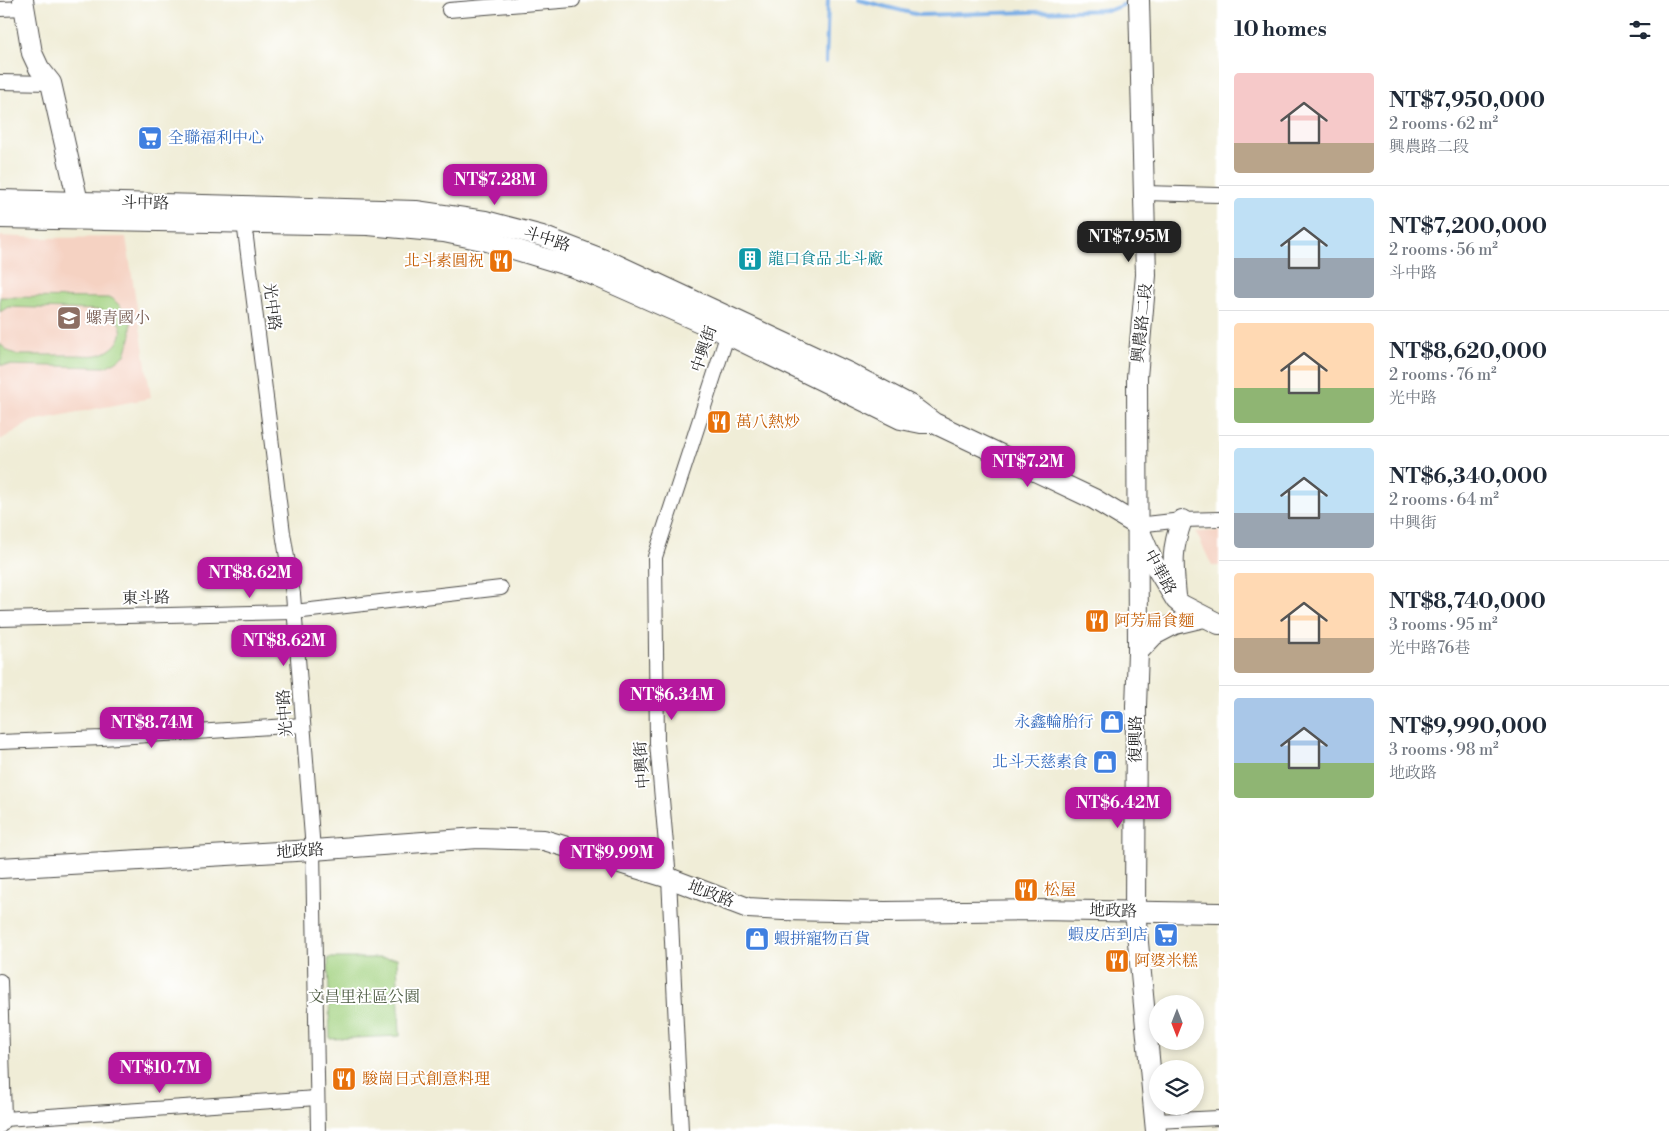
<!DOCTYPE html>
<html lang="en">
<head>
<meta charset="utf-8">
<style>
	:root { --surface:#fff; --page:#f6f6f7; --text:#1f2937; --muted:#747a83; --line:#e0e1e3; --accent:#b5179e }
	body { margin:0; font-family:"Libre Bodoni","Noto Serif TC",serif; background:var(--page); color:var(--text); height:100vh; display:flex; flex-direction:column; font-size:19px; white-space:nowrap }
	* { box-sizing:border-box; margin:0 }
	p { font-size:16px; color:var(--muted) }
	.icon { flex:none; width:28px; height:28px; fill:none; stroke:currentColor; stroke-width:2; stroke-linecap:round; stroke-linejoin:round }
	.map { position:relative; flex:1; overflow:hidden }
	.details { display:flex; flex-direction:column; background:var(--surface); width:450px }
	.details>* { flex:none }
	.needle { width:32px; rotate:180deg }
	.controls { position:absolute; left:1149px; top:995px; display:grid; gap:10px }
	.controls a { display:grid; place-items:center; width:55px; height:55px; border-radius:50%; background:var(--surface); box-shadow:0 2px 8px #0003; font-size:25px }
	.price { position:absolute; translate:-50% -42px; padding:0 11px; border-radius:10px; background:var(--accent); color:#fff; font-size:16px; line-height:32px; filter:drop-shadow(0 1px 2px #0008) }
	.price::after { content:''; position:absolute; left:50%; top:30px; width:15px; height:11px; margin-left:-8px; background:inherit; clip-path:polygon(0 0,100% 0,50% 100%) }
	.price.on { background:#222; color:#fff }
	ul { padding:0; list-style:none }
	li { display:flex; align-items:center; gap:15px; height:125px; padding:0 15px }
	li+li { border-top:1px solid var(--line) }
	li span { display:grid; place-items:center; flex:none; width:140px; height:100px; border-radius:5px; color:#555 }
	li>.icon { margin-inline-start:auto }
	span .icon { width:60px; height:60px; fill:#fffc; stroke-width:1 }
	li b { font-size:21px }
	h2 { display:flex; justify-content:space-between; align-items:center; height:60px; padding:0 15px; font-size:21px }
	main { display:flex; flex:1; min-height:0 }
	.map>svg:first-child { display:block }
	.built { fill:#f5d2c2 }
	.green { fill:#a2d280; stroke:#667e56 }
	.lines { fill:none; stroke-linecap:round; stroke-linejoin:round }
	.stream { stroke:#79ade6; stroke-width:4 }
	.street-casing { stroke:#494845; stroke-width:16 }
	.secondary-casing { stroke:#494845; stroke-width:22 }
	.street { stroke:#fff; stroke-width:14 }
	.secondary { stroke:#fff; stroke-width:20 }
	.labels { text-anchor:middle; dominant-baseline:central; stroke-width:4; stroke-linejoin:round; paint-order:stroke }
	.shop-label { font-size:16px; fill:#366cbe; stroke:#fff; text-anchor:end }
	.street-label { font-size:16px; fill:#2b2b2b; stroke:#fff }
	.culture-label { font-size:16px; fill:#0d838f; stroke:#fff; text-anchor:start }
	.food-label { font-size:16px; fill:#c56008; stroke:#fff; text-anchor:start }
	.education-label { font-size:16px; fill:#785e54; stroke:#fff; text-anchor:start }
	.park-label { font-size:16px; fill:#4f5d44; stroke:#fff }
</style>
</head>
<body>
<main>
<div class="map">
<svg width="1219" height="1131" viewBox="0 0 1219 1131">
	<rect width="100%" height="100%" fill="#fff"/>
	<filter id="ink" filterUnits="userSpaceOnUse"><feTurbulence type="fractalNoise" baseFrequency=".02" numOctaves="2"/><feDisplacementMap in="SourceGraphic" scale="10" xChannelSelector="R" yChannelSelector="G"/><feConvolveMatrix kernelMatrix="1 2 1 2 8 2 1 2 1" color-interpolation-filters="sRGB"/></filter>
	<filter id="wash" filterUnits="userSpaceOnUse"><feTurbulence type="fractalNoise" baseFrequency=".0096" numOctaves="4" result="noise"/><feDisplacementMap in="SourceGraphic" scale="20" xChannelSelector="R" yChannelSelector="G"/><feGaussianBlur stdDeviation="1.12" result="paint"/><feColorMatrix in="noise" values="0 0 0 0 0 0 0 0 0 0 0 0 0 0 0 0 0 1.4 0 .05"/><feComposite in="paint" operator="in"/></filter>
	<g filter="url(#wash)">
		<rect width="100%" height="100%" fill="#f0edd7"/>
		<g class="built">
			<path d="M0,236l42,2 84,-1 25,161 -119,23 -32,19z"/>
			<path d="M1219,531v35h-7l-16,-34z"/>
		</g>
		<g class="green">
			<path d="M0,297l112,1 17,17 2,8v12l-6,20 -10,7 -10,5 -105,-2v-21l8,7 10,4c19,0 37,0 56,0 7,0 16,1 23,0 12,-2 27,-14 24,-27 -3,-10 -11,-15 -20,-18l-93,-3 -8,5z"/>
			<path d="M328,958h69l3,78 -70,3z"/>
		</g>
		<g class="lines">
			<g class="stream">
				<path d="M859,0l60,15 191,-5 23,-9"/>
				<path d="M826,62l2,-62"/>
			</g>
		</g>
	</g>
	<g filter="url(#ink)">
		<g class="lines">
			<defs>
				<g id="street">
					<path d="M0,9l25,-1"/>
					<path d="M449,10l124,-10"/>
					<path d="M0,82l51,1"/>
					<path d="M1144,193l75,2"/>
					<path d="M243,214l40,319 10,61 20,256 5,281"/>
					<path d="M1137,525l45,-5 37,-1"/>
					<path d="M0,619l294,-7 207,-24"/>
					<path d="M0,742l102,-4 201,-13"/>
					<path d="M0,981l4,138 -4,7"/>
					<path d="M4,1119l313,-21"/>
					<path d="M1156,1121l63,-3"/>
					<path d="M681,1131l-12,-253 -12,-135 -2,-186 75,-230"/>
				</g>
				<g id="secondary">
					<path d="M23,0l9,53 7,15 12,15 27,119v11"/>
					<path d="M1139,0l7,275 -9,102 1,275 -2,54 -1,205 21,220"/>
					<path d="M0,200l243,6 173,5 69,10 57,15 73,28 234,109 61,32 24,18 160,76 43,26"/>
					<path d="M0,218l368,7 76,7 43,9 86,26 25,10 129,57 174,85 20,4h11"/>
					<path d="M1141,534l12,28 23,38 6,5 37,19"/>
					<path d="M1176,596c-3,-32 -5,-46 6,-76"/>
					<path d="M1138,652l16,-17 21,-11 29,-7"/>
					<path d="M0,868l313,-18 165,-12 66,2 125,38 79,30 35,2 102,2 152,-2 182,3"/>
				</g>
			</defs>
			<use href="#street" class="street-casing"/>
			<use href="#secondary" class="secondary-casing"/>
			<use href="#street" class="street"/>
			<use href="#secondary" class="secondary"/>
		</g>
	</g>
	<defs>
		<symbol id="supermarket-square" viewBox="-11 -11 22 22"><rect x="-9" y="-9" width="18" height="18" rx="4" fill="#3f7fe0" stroke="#fff"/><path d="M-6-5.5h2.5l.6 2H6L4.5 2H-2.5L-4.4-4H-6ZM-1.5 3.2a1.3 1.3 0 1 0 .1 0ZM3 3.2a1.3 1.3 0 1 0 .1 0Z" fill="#fff"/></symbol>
		<symbol id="building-square" viewBox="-11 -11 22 22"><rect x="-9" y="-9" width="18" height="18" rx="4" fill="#0f9aa8" stroke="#fff"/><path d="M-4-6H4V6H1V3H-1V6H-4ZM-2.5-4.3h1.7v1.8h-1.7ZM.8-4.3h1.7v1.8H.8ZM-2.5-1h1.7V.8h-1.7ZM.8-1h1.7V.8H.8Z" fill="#fff"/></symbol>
		<symbol id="restaurant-square" viewBox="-11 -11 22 22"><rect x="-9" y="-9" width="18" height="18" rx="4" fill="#e8710a" stroke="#fff"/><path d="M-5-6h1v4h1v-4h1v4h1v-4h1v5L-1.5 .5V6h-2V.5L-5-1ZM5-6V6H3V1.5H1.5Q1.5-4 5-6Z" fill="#fff"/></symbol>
		<symbol id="school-square" viewBox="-11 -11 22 22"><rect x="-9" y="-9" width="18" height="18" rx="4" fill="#8d6e63" stroke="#fff"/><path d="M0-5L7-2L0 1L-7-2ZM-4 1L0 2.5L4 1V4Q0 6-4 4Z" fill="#fff"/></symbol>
		<symbol id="shop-square" viewBox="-11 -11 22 22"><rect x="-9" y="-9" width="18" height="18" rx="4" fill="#3f7fe0" stroke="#fff"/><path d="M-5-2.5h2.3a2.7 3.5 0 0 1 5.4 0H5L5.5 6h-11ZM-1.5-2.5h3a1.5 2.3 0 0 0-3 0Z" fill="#fff"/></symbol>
	</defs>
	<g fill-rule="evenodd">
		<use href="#supermarket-square" x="136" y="124" width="28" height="28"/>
		<use href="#building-square" x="736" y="245" width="28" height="28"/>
		<use href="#restaurant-square" x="487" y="247" width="28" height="28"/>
		<use href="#school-square" x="55" y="304" width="28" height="28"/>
		<use href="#restaurant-square" x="705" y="408" width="28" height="28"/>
		<use href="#restaurant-square" x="1083" y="607" width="28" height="28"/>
		<use href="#shop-square" x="1098" y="708" width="28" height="28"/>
		<use href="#shop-square" x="1091" y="748" width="28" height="28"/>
		<use href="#restaurant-square" x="1012" y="876" width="28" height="28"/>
		<use href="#supermarket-square" x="1152" y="921" width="28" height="28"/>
		<use href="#shop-square" x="743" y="925" width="28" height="28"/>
		<use href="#restaurant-square" x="1103" y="947" width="28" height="28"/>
		<use href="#restaurant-square" x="330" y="1065" width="28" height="28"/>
	</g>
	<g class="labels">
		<g class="shop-label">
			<text x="168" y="138" text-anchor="start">全聯福利中心</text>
			<text x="1094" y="722">永鑫輪胎行</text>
			<text x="1088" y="762">北斗天慈素食</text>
			<text x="1148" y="935">蝦皮店到店</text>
			<text x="774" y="939" text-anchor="start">蝦拼寵物百貨</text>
		</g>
		<g class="street-label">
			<text transform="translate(145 203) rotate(1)">斗中路</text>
			<text transform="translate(547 239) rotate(18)">斗中路</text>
			<text transform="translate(272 307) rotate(83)">光中路</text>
			<text transform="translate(1142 323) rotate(-84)">興農路二段</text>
			<text transform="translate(704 349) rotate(-71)">中興街</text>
			<text transform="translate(1160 572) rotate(61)">中華路</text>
			<text transform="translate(146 598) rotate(-1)">東斗路</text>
			<text transform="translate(285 713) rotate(-94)">光中路</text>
			<text transform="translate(1136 739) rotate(-90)">復興路</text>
			<text transform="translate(642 765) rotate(-94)">中興街</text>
			<text transform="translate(300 851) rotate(-4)">地政路</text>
			<text transform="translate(711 894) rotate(20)">地政路</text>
			<text transform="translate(1113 911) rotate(1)">地政路</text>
		</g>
		<g class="culture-label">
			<text x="768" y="259">龍口食品 北斗廠</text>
		</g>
		<g class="food-label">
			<text x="484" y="261" text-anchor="end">北斗素圓祝</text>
			<text x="736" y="422">萬八熱炒</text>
			<text x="1114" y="621">阿芳扁食麵</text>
			<text x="1044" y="890">松屋</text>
			<text x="1134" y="961">阿婆米糕</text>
			<text x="362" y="1079">駿崗日式創意料理</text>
		</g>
		<g class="education-label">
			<text x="86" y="318">螺青國小</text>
		</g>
		<g class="park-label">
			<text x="364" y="997">文昌里社區公園</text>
		</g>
	</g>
</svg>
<div class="controls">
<a><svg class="needle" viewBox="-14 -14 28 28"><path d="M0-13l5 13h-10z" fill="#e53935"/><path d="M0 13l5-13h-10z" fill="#747a83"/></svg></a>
<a><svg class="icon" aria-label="layers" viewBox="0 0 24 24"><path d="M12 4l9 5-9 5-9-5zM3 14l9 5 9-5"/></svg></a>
</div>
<b class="price" style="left:495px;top:206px">NT$7.28M</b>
<b class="price on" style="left:1129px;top:263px">NT$7.95M</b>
<b class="price" style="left:1028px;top:488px">NT$7.2M</b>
<b class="price" style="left:250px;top:599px">NT$8.62M</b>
<b class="price" style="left:284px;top:667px">NT$8.62M</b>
<b class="price" style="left:672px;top:721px">NT$6.34M</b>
<b class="price" style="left:152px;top:749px">NT$8.74M</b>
<b class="price" style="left:1118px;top:829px">NT$6.42M</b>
<b class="price" style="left:612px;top:879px">NT$9.99M</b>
<b class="price" style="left:160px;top:1094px">NT$10.7M</b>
</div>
<section class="details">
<h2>10 homes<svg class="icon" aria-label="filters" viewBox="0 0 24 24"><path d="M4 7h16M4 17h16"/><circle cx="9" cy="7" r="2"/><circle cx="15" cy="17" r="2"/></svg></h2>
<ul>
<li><span style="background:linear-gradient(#f6c9c9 70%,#b9a48a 0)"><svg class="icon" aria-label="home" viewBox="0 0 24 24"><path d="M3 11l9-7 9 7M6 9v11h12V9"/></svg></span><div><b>NT$7,950,000</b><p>2 rooms · 62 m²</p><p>興農路二段</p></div></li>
<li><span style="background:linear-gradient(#bfe0f5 60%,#9aa5b1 0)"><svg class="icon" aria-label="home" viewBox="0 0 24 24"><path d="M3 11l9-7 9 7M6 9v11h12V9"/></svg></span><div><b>NT$7,200,000</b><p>2 rooms · 56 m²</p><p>斗中路</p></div></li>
<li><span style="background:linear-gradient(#ffd9b3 65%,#8fb573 0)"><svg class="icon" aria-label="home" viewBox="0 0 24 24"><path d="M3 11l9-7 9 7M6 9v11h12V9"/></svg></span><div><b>NT$8,620,000</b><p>2 rooms · 76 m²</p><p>光中路</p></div></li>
<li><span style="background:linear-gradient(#bfe0f5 65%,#9aa5b1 0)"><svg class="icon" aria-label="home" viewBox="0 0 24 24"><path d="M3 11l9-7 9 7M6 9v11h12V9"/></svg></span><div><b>NT$6,340,000</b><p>2 rooms · 64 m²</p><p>中興街</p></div></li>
<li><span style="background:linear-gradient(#ffd9b3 65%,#b9a48a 0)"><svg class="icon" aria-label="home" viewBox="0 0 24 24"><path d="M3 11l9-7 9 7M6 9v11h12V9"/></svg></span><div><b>NT$8,740,000</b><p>3 rooms · 95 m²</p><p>光中路76巷</p></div></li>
<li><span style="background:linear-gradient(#a9c7e8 65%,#8fb573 0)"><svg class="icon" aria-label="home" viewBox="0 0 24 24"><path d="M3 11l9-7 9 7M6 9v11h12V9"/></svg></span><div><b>NT$9,990,000</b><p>3 rooms · 98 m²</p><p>地政路</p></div></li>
</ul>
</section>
</main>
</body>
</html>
